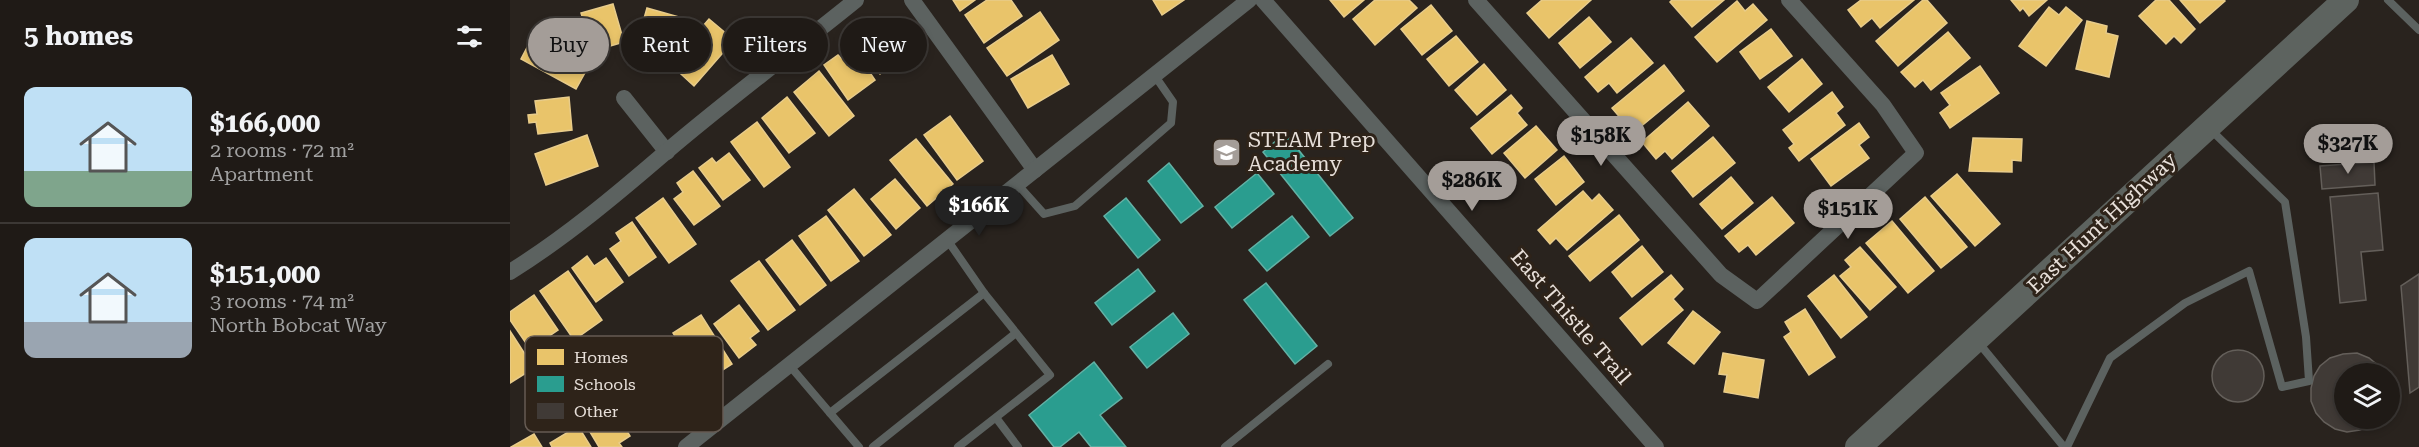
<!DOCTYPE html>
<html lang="en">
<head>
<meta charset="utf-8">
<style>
	:root { --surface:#1f1a16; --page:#27231f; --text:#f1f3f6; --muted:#a1a1a1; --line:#3c3835; --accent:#a49d98 }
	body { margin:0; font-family:"Roboto Serif",serif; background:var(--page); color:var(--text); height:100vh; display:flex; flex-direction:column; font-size:22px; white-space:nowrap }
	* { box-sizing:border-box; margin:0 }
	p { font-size:20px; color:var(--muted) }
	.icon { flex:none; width:33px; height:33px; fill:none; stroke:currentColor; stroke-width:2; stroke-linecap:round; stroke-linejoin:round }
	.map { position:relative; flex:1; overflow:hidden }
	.details { display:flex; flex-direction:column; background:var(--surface); width:510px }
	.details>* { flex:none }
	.guide { position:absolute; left:18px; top:18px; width:570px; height:54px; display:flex; gap:12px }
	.tools { position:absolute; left:1824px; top:363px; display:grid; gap:12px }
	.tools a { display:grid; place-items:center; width:66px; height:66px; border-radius:50%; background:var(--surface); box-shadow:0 3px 9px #0003,0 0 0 2px var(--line); font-size:30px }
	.price { position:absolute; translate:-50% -51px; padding:0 14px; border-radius:21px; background:var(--accent); color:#111; font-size:20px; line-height:39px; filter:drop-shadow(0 2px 3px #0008) }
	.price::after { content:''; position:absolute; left:50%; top:36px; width:18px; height:14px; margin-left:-9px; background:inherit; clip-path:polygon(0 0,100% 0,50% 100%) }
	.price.on { background:#222; color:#fff }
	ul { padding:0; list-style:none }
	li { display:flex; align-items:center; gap:18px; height:150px; padding:0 24px }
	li+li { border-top:2px solid var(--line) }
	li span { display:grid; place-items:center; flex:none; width:168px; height:120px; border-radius:12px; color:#555 }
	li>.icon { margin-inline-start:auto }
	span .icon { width:72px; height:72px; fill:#fffc; stroke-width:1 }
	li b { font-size:26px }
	h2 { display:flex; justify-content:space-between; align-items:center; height:72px; padding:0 24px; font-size:26px }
	.pill { padding:0 21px; border-radius:27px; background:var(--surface); box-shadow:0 3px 9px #0003,0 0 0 2px var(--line); font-size:21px; line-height:54px }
	.pill.on { background:var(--accent); color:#111 }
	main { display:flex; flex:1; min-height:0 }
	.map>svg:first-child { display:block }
	.homes { fill:#e9c46a; stroke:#e8cc8b; stroke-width:1.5 }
	.schools { fill:#2a9d8f; stroke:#63b1a5; stroke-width:1.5 }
	.building { fill:#403a36; stroke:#645f5a; stroke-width:1.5 }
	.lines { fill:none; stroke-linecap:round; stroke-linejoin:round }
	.lane { stroke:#5c6260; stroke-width:8 }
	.street { stroke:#5c6260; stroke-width:16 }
	.primary { stroke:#5d635f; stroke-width:26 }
	.labels { text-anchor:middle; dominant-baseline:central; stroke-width:6; stroke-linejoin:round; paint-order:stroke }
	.poi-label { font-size:21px; fill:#e7dfd9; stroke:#2e2319; text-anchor:start }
	.street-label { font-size:21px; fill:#e7dfd9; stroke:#2e2319 }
	.key { fill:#2e2319; stroke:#665b53; stroke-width:1.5 }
	.key-label { font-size:16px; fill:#e7dfd9 }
</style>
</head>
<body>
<main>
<section class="details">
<h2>5 homes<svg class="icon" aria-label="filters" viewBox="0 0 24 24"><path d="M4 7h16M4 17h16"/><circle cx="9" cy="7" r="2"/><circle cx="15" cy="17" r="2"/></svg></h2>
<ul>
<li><span style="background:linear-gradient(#bfe0f5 70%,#7fa58c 0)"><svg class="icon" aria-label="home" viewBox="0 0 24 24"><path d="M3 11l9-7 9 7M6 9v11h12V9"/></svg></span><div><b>$166,000</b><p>2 rooms · 72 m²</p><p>Apartment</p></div></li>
<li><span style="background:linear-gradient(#bfe0f5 70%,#9aa5b1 0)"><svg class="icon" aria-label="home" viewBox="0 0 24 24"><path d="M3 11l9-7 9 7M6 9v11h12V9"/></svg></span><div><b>$151,000</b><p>3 rooms · 74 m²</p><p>North Bobcat Way</p></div></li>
</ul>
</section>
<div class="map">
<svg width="1909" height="447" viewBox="0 0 1909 447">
	<rect width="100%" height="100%" fill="#29231e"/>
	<g class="homes">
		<path d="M443,0h22l-15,11z"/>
		<path d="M477,0h24l11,16 -38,27 -19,-28z"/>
		<path d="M643,0h31l-22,15z"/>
		<path d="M820,0h34l-20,17z"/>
		<path d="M865,0h34l8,8 -42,37 -22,-26z"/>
		<path d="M1032,0h49l-42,38 -22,-25z"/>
		<path d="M1162,0h52l-32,27 -22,-25z"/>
		<path d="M1351,0h53l-34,28 -8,-10 -11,9 -13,-17z"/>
		<path d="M1413,0h4l20,23 -49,43 -22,-25z"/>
		<path d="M1501,0h36l-18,16 -6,-8 -3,3z"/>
		<path d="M1646,0h13l26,29 -14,14 -7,-7 -8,8 -27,-28z"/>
		<path d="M1670,0h44l1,1 -25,22z"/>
		<path d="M1227,1l8,10 8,-7 14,16 -50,42 -22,-25z"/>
		<path d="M103,4l11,38 -31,9 -12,-38z"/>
		<path d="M921,5l21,26 -30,24 -21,-26z"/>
		<path d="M1539,7l10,8 7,-8 16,13 -36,46 -27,-20z"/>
		<path d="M137,8l32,9 -11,37 -12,-4 -1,6 -20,-6z"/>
		<path d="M530,12l19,28 -52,36 -20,-28z"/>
		<path d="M1079,17l22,25 -31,26 -21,-25z"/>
		<path d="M199,19l25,21 -40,46 -24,-22z"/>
		<path d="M1577,21l20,5 -1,7 12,3 -9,41 -33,-8z"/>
		<path d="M374,25l22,29 -26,20 -25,-33 14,-11 3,3z"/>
		<path d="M1261,29l21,27 -32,23 -20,-27z"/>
		<path d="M32,31l50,29 -16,29 -55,-30 11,-21 5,3z"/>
		<path d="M1438,32l22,26 -39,32 -8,-10 -8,7 -14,-15z"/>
		<path d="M946,36l22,26 -29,24 -22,-27z"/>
		<path d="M1121,38l22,25 -36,30 -8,-10 -11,9 -13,-15z"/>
		<path d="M344,49l21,31 -27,20 -24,-35 14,-10 3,3z"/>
		<path d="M542,55l17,29 -41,24 -17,-29z"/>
		<path d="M1292,59l20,25 -33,28 -21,-25z"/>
		<path d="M974,64l22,26 -29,25 -22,-25z"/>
		<path d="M1154,65l20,26 -51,42 -21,-25z"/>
		<path d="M1470,66l19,27 -49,35 -10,-15 10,-8 -9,-12z"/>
		<path d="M309,71l35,45 -25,20 -35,-44z"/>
		<path d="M1322,92l11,15 -7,6 9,12 -46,36 -10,-13 5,-4 -11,-14z"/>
		<path d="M1001,95l11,13 -5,5 10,12 -35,29 -21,-26z"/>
		<path d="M59,97l3,33 -34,4 -2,-12 -7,1 -1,-8 9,-1 -2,-13z"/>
		<path d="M277,97l28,36 -26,20 -27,-35z"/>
		<path d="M1178,102l21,24 -37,33 -7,-8 -9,8 -14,-17z"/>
		<path d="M440,116l33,45 -26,19 -33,-45z"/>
		<path d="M247,122l33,45 -26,20 -33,-45z"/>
		<path d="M1349,123l10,14 -10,8 10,13 -38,28 -20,-27z"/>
		<path d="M1026,126l21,24 -32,28 -21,-25z"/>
		<path d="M77,135l11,31 -52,19 -11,-31z"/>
		<path d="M1203,137l22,26 -42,34 -21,-26z"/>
		<path d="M1463,138l49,1 -1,22 -9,-1v12l-43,-1z"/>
		<path d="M406,139l37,45 -26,22 -37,-46z"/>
		<path d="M219,153l21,27 -27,20 -24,-32 13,-10 4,5z"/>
		<path d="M1054,156l20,26 -28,23 -21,-26z"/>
		<path d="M183,171l27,35 -26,19 -20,-26 9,-7 -6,-9z"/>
		<path d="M1447,174l43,50 -25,22 -44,-50z"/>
		<path d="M1221,177l22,26 -31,26 -22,-25z"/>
		<path d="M385,179l25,29 -24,21 -25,-30z"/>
		<path d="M344,189l37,46 -27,21 -36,-46z"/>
		<path d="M1073,191l9,10 7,-7 14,16 -46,40 -11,-12 -6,6 -12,-14z"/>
		<path d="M1262,197l22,26 -38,32 -8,-10 -9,7 -14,-16z"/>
		<path d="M1415,197l42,50 -26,21 -41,-49z"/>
		<path d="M153,198l33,46 -27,19 -33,-45z"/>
		<path d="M1109,215l20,25 -49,41 -21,-25z"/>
		<path d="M316,216l33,45 -28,20 -32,-45z"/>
		<path d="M1382,221l42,50 -26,22 -42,-50z"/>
		<path d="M122,222l24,35 -27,19 -19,-27 11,-8 -5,-8z"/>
		<path d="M282,240l34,45 -26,20 -34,-45z"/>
		<path d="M1132,246l21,26 -31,25 -20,-25z"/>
		<path d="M1350,247l36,40 -26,23 -30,-34 11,-9 -6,-7z"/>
		<path d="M77,256l7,10 12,-8 17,24 -27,20 -24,-34z"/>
		<path d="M249,261l36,49 -27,20 -37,-49z"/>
		<path d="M58,271l34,49 -28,20 -34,-49z"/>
		<path d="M1161,275l12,14 -10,10 10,11 -41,35 -22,-27z"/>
		<path d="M1324,275l33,42 -26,21 -33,-42z"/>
		<path d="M24,295l24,35 -28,19 -20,-29v-8z"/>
		<path d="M229,305l20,26 -9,7 6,7 -17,13 -25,-34z"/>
		<path d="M1295,309l30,48 -26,18 -25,-38 7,-5 -6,-10z"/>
		<path d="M1183,311l27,21 -26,32 -26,-21z"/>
		<path d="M191,315l31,49 -28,18 -31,-49z"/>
		<path d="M0,331l24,37 -24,15z"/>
		<path d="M1213,353l41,7 -6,38 -34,-6 3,-17 -8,-1z"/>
		<path d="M98,400l22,36 -11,7 3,4h-23l-15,-25 9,-6 -3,-5z"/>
		<path d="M68,426l13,21h-39l-2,-4z"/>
		<path d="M24,434l8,13h-31z"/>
	</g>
	<g class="schools">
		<path d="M775,133l68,85 -23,18 -67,-84z"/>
		<path d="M659,163l34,43 -22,17 -33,-42z"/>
		<path d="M747,173l17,21 -42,34 -17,-21z"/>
		<path d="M616,198l34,42 -22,18 -34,-42z"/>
		<path d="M782,216l17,21 -42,34 -18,-21z"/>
		<path d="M628,269l17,22 -43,34 -17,-22z"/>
		<path d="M756,283l51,63 -22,18 -51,-64z"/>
		<path d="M663,313l16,21 -42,34 -17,-21z"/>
		<path d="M584,362l28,36 -22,17 26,32h-35l-12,-15 -19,15h-6l-25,-32z"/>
	</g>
	<g class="building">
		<path d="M1864,162l1,23 -53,4 -2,-23z"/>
		<path d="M1868,193l5,57 -22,2 5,48 -26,3 -10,-106z"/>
		<path d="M1909,274v113l-9,6 -9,-107z"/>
		<circle cx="1728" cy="376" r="26"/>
		<path d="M1847,353l12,5 11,9 3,7h-39v44h34l-7,7 -11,5 -13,2 -12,-3 -11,-7 -8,-9 -5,-12v-13l3,-12 6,-10 10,-8 13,-4z"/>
	</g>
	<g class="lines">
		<g class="lane">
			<path d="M1878,0l31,30"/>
			<path d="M507,184l27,30 31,-8 96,-83 2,-21 -18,-26"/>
			<path d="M438,241l36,52 66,82 -92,72"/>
			<path d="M1468,342l86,105"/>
			<path d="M280,366l69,81"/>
			<path d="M320,413l154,-120"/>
			<path d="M487,419l21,28"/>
			<path d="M363,447l143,-114"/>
			<path d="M715,447l103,-83"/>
			<path d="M1557,447l43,-89 75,-55 64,-32 33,116 27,-6 -3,-44 -21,-135 -75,-73"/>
		</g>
		<g class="street">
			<path d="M402,0l123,170"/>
			<path d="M753,0l393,447"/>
			<path d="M966,0l245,275 36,26 159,-148 -33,-48 -94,-105"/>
			<path d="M114,98l43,54"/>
			<path d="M0,272c56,-35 106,-77 156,-120 62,-53 127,-101 190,-152"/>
			<path d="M176,447l563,-447"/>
		</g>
		<path class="primary" d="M1348,447l488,-447"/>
	</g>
	<defs>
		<symbol id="school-square" viewBox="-11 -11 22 22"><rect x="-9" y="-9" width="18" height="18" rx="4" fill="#a49d98" stroke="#2e2319"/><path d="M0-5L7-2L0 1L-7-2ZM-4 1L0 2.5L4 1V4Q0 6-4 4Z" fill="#fff"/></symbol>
	</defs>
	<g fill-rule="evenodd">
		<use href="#school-square" x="700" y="136" width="33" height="33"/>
	</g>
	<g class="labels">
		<g class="poi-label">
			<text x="738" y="140">STEAM Prep<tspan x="738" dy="24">Academy</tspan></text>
		</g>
		<g class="street-label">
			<text transform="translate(1592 223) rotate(-43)">East Hunt Highway</text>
			<text transform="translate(1061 317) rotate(49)">East Thistle Trail</text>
		</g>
	</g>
	<rect x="15" y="336" width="198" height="96" rx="9" class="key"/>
	<rect x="27" y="349" width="27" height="16" fill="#e9c46a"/>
	<rect x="27" y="376" width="27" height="16" fill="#2a9d8f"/>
	<rect x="27" y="403" width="27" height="16" fill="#403a36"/>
	<g class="key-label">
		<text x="64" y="363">Homes</text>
		<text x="64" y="390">Schools</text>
		<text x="64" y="417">Other</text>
	</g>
</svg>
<div class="tools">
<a><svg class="icon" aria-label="layers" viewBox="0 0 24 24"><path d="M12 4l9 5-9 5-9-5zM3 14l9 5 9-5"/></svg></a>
</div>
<b class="price" style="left:1091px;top:167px">$158K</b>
<b class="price" style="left:1838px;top:175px">$327K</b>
<b class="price" style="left:962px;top:212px">$286K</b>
<b class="price on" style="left:469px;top:237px">$166K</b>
<b class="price" style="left:1338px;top:240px">$151K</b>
<div class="guide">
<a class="pill on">Buy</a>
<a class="pill">Rent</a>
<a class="pill">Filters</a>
<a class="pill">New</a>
</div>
</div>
</main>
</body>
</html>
